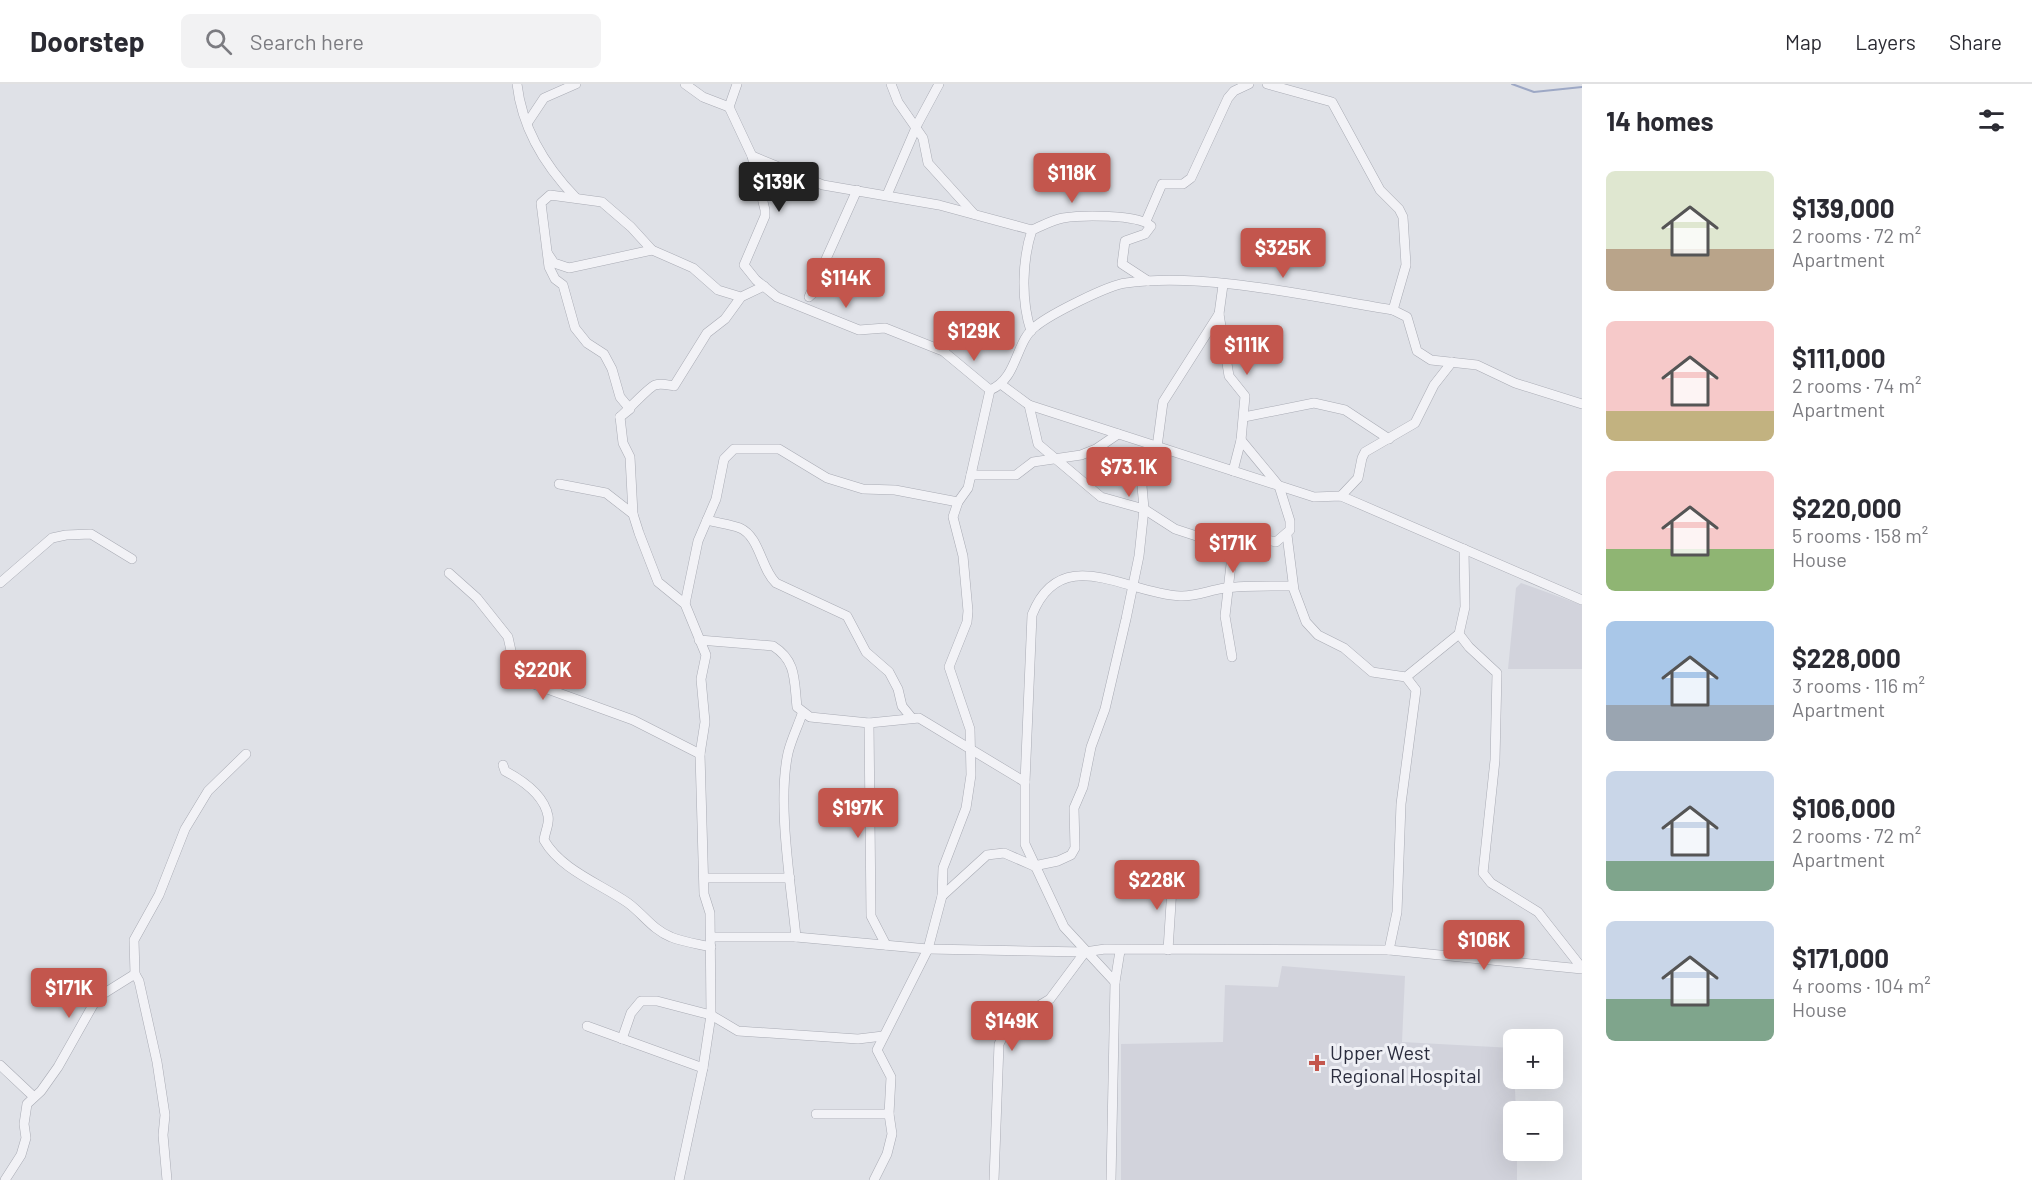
<!DOCTYPE html>
<html lang="en">
<head>
<meta charset="utf-8">
<style>
	:root { --surface:#fff; --page:#f2f2f3; --text:#2b2b33; --muted:#7c7c81; --line:#e1e1e2; --accent:#c3564d }
	body { margin:0; font-family:Barlow,sans-serif; background:var(--page); color:var(--text); height:100vh; display:flex; flex-direction:column; font-size:22px; white-space:nowrap }
	* { box-sizing:border-box; margin:0 }
	p { font-size:20px; color:var(--muted) }
	.icon { flex:none; width:33px; height:33px; fill:none; stroke:currentColor; stroke-width:2; stroke-linecap:round; stroke-linejoin:round }
	.map { position:relative; flex:1; overflow:hidden }
	.details { display:flex; flex-direction:column; background:var(--surface); width:450px }
	.details>* { flex:none }
	.tools { position:absolute; left:1503px; top:945px; display:grid; gap:12px }
	.tools a { display:grid; place-items:center; width:60px; height:60px; border-radius:9px; background:var(--surface); box-shadow:0 6px 24px #0002; font-size:30px }
	.price { position:absolute; translate:-50% -51px; padding:0 14px; border-radius:6px; background:var(--accent); color:#fff; font-size:20px; line-height:39px; filter:drop-shadow(0 2px 3px #0008) }
	.price::after { content:''; position:absolute; left:50%; top:36px; width:18px; height:14px; margin-left:-9px; background:inherit; clip-path:polygon(0 0,100% 0,50% 100%) }
	.price.active { background:#222; color:#fff }
	ul { padding:0; list-style:none }
	li { display:flex; align-items:center; gap:18px; height:150px; padding:0 24px }
	li span { display:grid; place-items:center; flex:none; width:168px; height:120px; border-radius:9px; color:#555 }
	li>.icon { margin-inline-start:auto }
	span .icon { width:72px; height:72px; fill:#fffc; stroke-width:1 }
	li b { font-size:26px }
	h2 { display:flex; justify-content:space-between; align-items:center; height:72px; padding:0 24px; font-size:26px }
	header { display:flex; align-items:center; gap:36px; box-sizing:border-box; height:84px; padding:0 30px; background:var(--surface); border-bottom:2px solid var(--line) }
	header strong { font-size:28px }
	nav { display:flex; gap:33px; margin-inline-start:auto; font-size:21px }
	.search { width:420px; height:54px; background:var(--page); display:flex; align-items:center; gap:15px; box-sizing:border-box; padding:0 21px; border-radius:9px; color:var(--muted); font-size:22px }
	main { display:flex; flex:1; min-height:0 }
	.map>svg:first-child { display:block }
	.built { fill:#d2d3dc }
	.lines { fill:none; stroke-linecap:round; stroke-linejoin:round }
	.stream { stroke:#9da8c5; stroke-width:2 }
	.minor-casing { stroke:#a9abb4; stroke-width:10 }
	.minor { stroke:#f2f2f6; stroke-width:9 }
	.poi-dot { fill:#c3564d; stroke:#eff0f5; stroke-width:2 }
	.labels { text-anchor:middle; dominant-baseline:central; stroke-width:6; stroke-linejoin:round; paint-order:stroke }
	.poi-label { font-size:20px; fill:#2a2c3d; stroke:#eff0f5; text-anchor:start }
</style>
</head>
<body>
<header>
<strong>Doorstep</strong>
<div class="search"><svg class="icon" aria-label="search" viewBox="0 0 24 24"><circle cx="10" cy="10" r="6"/><path d="M15 15l6 6"/></svg>Search here</div>
<nav><a>Map</a><a>Layers</a><a>Share</a></nav>
</header>
<main>
<div class="map">
<svg width="1582" height="1096" viewBox="0 0 1582 1096">
	<rect width="100%" height="100%" fill="#dfe1e7"/>
	<g class="built">
		<path d="M1521,499l61,22v64h-74l8,-81z"/>
		<path d="M1282,882l123,10 -3,66 111,6 3,63 -2,1v38l3,1v29h-396v-136l102,-2 2,-57 53,2z"/>
	</g>
	<g class="lines">
		<path class="stream" d="M1512,0l22,8 48,-5"/>
		<defs>
			<g id="minor">
				<path d="M517,0c5,44 29,83 59,114"/>
				<path d="M685,0l18,13 26,10"/>
				<path d="M737,0l-8,23 23,49 13,54v6l-21,49 12,15 21,17 82,33 26,-2 58,23 47,39"/>
				<path d="M891,0l7,18 25,36 5,25 46,51"/>
				<path d="M1267,0l65,18 48,88 19,19 4,8 3,48 -13,45"/>
				<path d="M528,38l16,-24 32,-14"/>
				<path d="M752,72l71,29 116,20 93,25"/>
				<path d="M887,111l31,-72 21,-39"/>
				<path d="M1146,137l16,-37h21l8,-6 37,-80 6,-7 15,-7"/>
				<path d="M548,170l6,9 15,5 83,-18"/>
				<path d="M1223,201l-4,29 10,62 16,20 -4,44 -8,31"/>
				<path d="M811,211l37,-32"/>
				<path d="M741,213l-23,-7 -25,-22 -41,-18 -21,-23 -29,-25 -52,-7 -9,8 8,64 6,12 8,6 12,43 12,15 17,11 8,15 8,28 10,12 -10,8c7,-6 29,-30 35,-32 6,-2 13,0 19,1l33,-53 18,-14 16,-22 23,-11"/>
				<path d="M809,213l48,-107"/>
				<path d="M1031,247c-10,-30 -9,-71 1,-101 10,-4 20,-10 31,-12 18,-3 75,-4 88,8l-6,8 -20,7 -3,23 26,17"/>
				<path d="M1002,301l27,20 285,92 27,-1 241,104"/>
				<path d="M990,306c28,-11 25,-49 46,-64 15,-12 72,-41 90,-43 80,-11 187,14 267,27l14,7 10,34 14,9 46,5 38,18 67,21"/>
				<path d="M1029,321l9,39 63,53 43,12 31,20 52,17 5,10 -7,60 7,41"/>
				<path d="M620,333l3,26 7,14 3,57 6,19 19,49 27,22 21,51 -5,24 4,43 -5,32 4,140 6,19 1,102 -8,53 -24,112"/>
				<path d="M1244,333l70,-14 31,7 44,29"/>
				<path d="M971,391h45l17,-13 48,-7 15,-6 22,-15"/>
				<path d="M559,400l47,9 27,21"/>
				<path d="M1341,412l17,-18 4,-20 3,-6 50,-29 19,-38 18,-23"/>
				<path d="M707,436c10,3 23,4 33,8 20,9 21,41 36,55l71,33 19,36 23,20 9,17 4,17 9,11"/>
				<path d="M1287,451l7,55 12,32 12,13 26,13 28,24 34,5 53,-43"/>
				<path d="M1227,462l33,-1 3,-6 13,3 14,-12v-9l-11,-35 -38,-46"/>
				<path d="M1464,465l1,58 -6,27 10,13 28,26 -2,87 -12,113 8,10 47,29 44,56"/>
				<path d="M449,489l28,25 31,39 7,32 16,14 102,37 67,34"/>
				<path d="M0,499l52,-45 14,-3 25,-1 41,25"/>
				<path d="M685,520l13,-63 18,-42 8,-40 10,-10h45l48,29 36,11 32,1 63,12"/>
				<path d="M699,556l74,6c24,15 21,35 24,61l13,10 59,6 50,-5 106,64"/>
				<path d="M869,639l2,193 15,29"/>
				<path d="M503,681l2,6c17,9 39,24 43,45 2,6 -3,16 -4,24 17,30 57,44 84,63 15,11 25,27 43,34 12,5 27,7 40,10"/>
				<path d="M704,794h86"/>
				<path d="M942,812l45,-41 17,-2 30,13 24,-5 13,-6 4,-7 -1,-40 9,-21 8,-40 14,-38 21,-90 13,-63 5,-47 -2,-23 15,-39 6,-45 56,-88"/>
				<path d="M711,853h85l132,12 157,3 20,-3 284,1 193,19"/>
				<path d="M796,853c-5,-52 -19,-134 -8,-184 3,-13 10,-27 14,-39"/>
				<path d="M1168,866l5,-78"/>
				<path d="M1389,866l8,-38 4,-108 15,-114 -10,-13"/>
				<path d="M1115,898l-51,-55 -39,-83v-62l7,-167c29,-74 95,-21 148,-19 14,1 30,-6 45,-8 22,-3 46,-2 68,-2"/>
				<path d="M587,942l116,42"/>
				<path d="M622,955l9,-26 10,-12h16l54,14 27,16 120,8 25,-3"/>
				<path d="M0,981l34,32"/>
				<path d="M816,1030h73"/>
				<path d="M5,1096l16,-25 5,-17 -2,-14 3,-20 14,-13 17,-24 35,-62 10,-11 32,-20"/>
				<path d="M167,1096l-4,-45 2,-20 -8,-53 -18,-81 -4,-7 -1,-34 25,-45 26,-66 23,-38 38,-37"/>
				<path d="M874,1096l13,-26 5,-20 -3,-20 2,-37 -14,-27 51,-101 14,-53 1,-28 23,-60 5,-33 -1,-46 -21,-62 18,-45 1,-11 -5,-55 -10,-39 5,-15 10,-14 22,-98"/>
				<path d="M994,1096l5,-136 11,-21 40,-24 35,-47"/>
				<path d="M1111,1096l4,-198 5,-31"/>
			</g>
		</defs>
		<use href="#minor" class="minor-casing"/>
		<use href="#minor" class="minor"/>
	</g>
	<path class="poi-dot" d="M1314 970h6v6h6v6h-6v6h-6v-6h-6v-6h6z"/>
	<g class="labels">
		<g class="poi-label">
			<text x="1330" y="968">Upper West<tspan x="1330" dy="23">Regional Hospital</tspan></text>
		</g>
	</g>
</svg>
<div class="tools">
<a>+</a>
<a>−</a>
</div>
<b class="price" style="left:1072px;top:120px">$118K</b>
<b class="price active" style="left:779px;top:129px">$139K</b>
<b class="price" style="left:1283px;top:195px">$325K</b>
<b class="price" style="left:846px;top:225px">$114K</b>
<b class="price" style="left:974px;top:278px">$129K</b>
<b class="price" style="left:1247px;top:292px">$111K</b>
<b class="price" style="left:1129px;top:414px">$73.1K</b>
<b class="price" style="left:1233px;top:490px">$171K</b>
<b class="price" style="left:543px;top:617px">$220K</b>
<b class="price" style="left:858px;top:755px">$197K</b>
<b class="price" style="left:1157px;top:827px">$228K</b>
<b class="price" style="left:1484px;top:887px">$106K</b>
<b class="price" style="left:69px;top:935px">$171K</b>
<b class="price" style="left:1012px;top:968px">$149K</b>
</div>
<section class="details">
<h2>14 homes<svg class="icon" aria-label="filters" viewBox="0 0 24 24"><path d="M4 7h16M4 17h16"/><circle cx="9" cy="7" r="2"/><circle cx="15" cy="17" r="2"/></svg></h2>
<ul>
<li><span style="background:linear-gradient(#dfe7d0 65%,#b9a48a 0)"><svg class="icon" aria-label="home" viewBox="0 0 24 24"><path d="M3 11l9-7 9 7M6 9v11h12V9"/></svg></span><div><b>$139,000</b><p>2 rooms · 72 m²</p><p>Apartment</p></div></li>
<li><span style="background:linear-gradient(#f6c9c9 75%,#c2b280 0)"><svg class="icon" aria-label="home" viewBox="0 0 24 24"><path d="M3 11l9-7 9 7M6 9v11h12V9"/></svg></span><div><b>$111,000</b><p>2 rooms · 74 m²</p><p>Apartment</p></div></li>
<li><span style="background:linear-gradient(#f6c9c9 65%,#8fb573 0)"><svg class="icon" aria-label="home" viewBox="0 0 24 24"><path d="M3 11l9-7 9 7M6 9v11h12V9"/></svg></span><div><b>$220,000</b><p>5 rooms · 158 m²</p><p>House</p></div></li>
<li><span style="background:linear-gradient(#a9c7e8 70%,#9aa5b1 0)"><svg class="icon" aria-label="home" viewBox="0 0 24 24"><path d="M3 11l9-7 9 7M6 9v11h12V9"/></svg></span><div><b>$228,000</b><p>3 rooms · 116 m²</p><p>Apartment</p></div></li>
<li><span style="background:linear-gradient(#c9d6e8 75%,#7fa58c 0)"><svg class="icon" aria-label="home" viewBox="0 0 24 24"><path d="M3 11l9-7 9 7M6 9v11h12V9"/></svg></span><div><b>$106,000</b><p>2 rooms · 72 m²</p><p>Apartment</p></div></li>
<li><span style="background:linear-gradient(#c9d6e8 65%,#7fa58c 0)"><svg class="icon" aria-label="home" viewBox="0 0 24 24"><path d="M3 11l9-7 9 7M6 9v11h12V9"/></svg></span><div><b>$171,000</b><p>4 rooms · 104 m²</p><p>House</p></div></li>
</ul>
</section>
</main>
</body>
</html>
